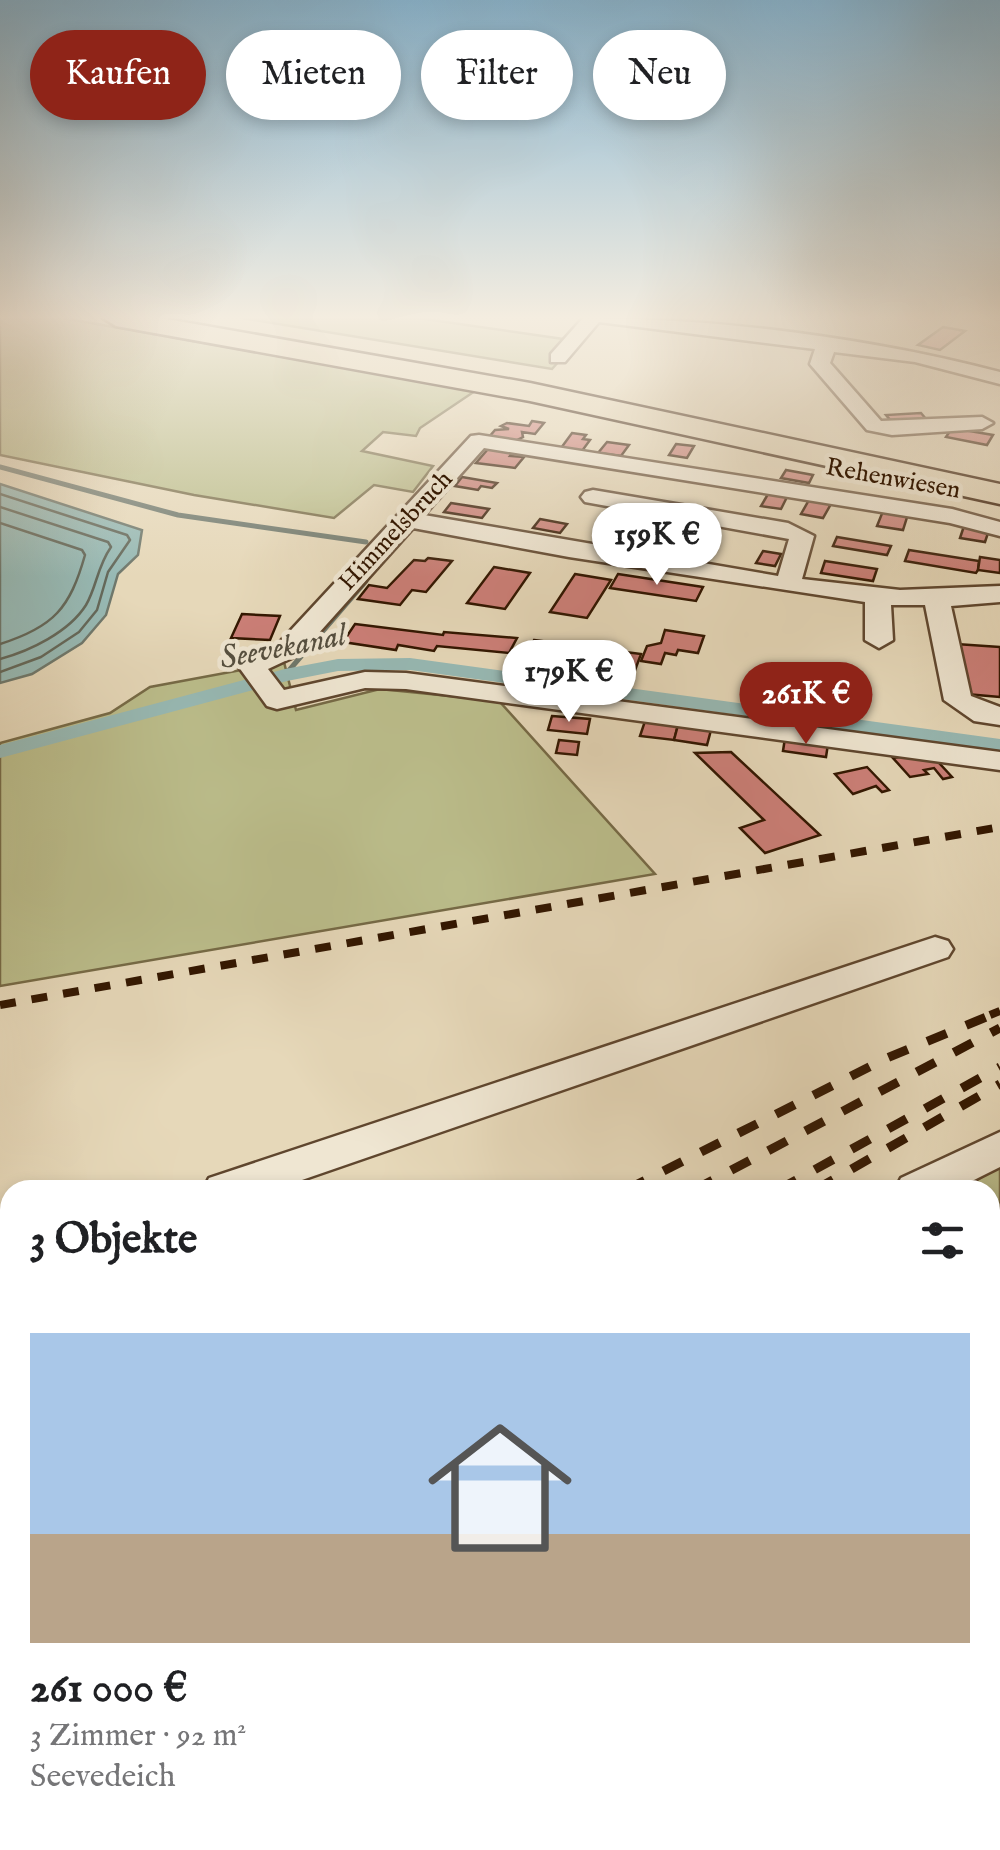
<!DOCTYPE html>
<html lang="de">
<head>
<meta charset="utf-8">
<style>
	:root { --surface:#fff; --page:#f2f2f2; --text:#202124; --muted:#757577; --accent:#8f2418 }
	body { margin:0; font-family:"IM FELL English",serif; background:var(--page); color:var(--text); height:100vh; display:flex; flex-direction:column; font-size:38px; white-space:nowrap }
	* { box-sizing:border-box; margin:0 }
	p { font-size:32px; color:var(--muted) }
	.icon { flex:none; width:55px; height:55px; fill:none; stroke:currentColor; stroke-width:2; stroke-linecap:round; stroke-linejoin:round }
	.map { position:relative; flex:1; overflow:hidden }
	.details { position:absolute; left:0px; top:1180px; width:1000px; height:670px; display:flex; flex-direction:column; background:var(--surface); border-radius:30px 30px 0 0; box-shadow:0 5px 15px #0003 }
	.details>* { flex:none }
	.guide { position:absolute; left:30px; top:30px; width:940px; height:90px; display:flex; gap:20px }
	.price { position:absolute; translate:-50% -85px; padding:0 22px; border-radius:35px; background:#fff; color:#222; font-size:32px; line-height:65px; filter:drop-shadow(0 2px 5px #0008) }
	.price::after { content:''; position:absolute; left:50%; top:60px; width:30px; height:22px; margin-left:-15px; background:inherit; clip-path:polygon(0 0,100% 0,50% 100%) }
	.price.current { background:var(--accent); color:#fff }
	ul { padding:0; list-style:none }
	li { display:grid; align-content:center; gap:20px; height:530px; padding:0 30px }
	li span { display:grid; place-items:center; height:310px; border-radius:0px; color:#555 }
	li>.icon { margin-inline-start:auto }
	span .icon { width:180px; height:180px; fill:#fffc; stroke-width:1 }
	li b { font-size:42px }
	h2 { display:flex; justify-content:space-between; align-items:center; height:120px; padding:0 30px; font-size:42px }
	.pill { padding:0 35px; border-radius:45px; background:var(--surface); box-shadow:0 5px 15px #0003; font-size:35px; line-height:90px }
	.pill.current { background:var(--accent); color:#fff }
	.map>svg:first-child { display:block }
	.green { fill:#bbbd8b; stroke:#766a46; stroke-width:2.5 }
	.water { fill:#97b9b4; stroke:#6f786c; stroke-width:2.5 }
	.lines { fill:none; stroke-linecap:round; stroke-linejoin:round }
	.shore { stroke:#64685a; stroke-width:2.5 }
	.stream-far1 { stroke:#6f786c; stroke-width:5 }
	.stream { stroke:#6f786c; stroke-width:11 }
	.canal { fill:#97b9b4; fill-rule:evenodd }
	.building { fill:#cc7f78; stroke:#321600; stroke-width:2.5 }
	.minor-casing { stroke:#5f462e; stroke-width:5 }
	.highway-casing { stroke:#321600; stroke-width:5 }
	.minor { fill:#efe6d2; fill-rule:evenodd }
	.highway { fill:#e6d8b9; fill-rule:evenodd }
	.rail-far2 { stroke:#321600; stroke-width:8; stroke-dasharray:16 16; stroke-linecap:butt }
	.rail-far1 { stroke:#321600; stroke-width:9; stroke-dasharray:21 21; stroke-linecap:butt }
	.rail { stroke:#321600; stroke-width:11; stroke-dasharray:26 26; stroke-linecap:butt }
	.labels { text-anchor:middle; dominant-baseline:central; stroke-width:9; stroke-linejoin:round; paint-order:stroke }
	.far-street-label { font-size:25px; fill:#321600; stroke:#efe6d2 }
	.water-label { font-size:32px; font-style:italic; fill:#554f3f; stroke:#efe6d2 }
</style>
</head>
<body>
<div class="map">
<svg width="1000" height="1850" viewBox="0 0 1000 1850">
	<rect width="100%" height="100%" fill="#e6d8b9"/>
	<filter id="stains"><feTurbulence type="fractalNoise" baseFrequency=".002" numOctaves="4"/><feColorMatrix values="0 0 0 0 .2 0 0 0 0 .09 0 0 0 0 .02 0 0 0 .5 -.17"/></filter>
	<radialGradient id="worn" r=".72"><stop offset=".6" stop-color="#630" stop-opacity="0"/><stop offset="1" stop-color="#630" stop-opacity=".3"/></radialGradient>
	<g class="green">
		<path d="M0,318h63l412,73 -55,37 -4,8 -33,-4 -21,19 71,15 -20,26 -39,-7 -40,33 -140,-23 -194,-40z"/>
		<path d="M242,318h176l159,23 -25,28z"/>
		<path d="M284,662l12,48 84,-21 119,12 156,173 -655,112v-243l110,-30 40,-26z"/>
		<path d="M1000,1165v685h-1000v-23l10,-7v20h980v-650h-28z"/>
	</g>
	<path class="water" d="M0,484l142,46 -4,25 -20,19 -12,41 -24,28 -50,31 -32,9z"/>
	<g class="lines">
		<g class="shore">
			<path d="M0,494l127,41 3,5 -22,32 -11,38 -18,22 -38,25 -41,15"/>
			<path d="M0,507l108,35 3,5c-14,20 -14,39 -25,58 -17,27 -56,46 -86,54"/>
			<path d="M0,523l82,27 3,5c-15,53 -31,72 -85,89"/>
		</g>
		<g class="stream-far1">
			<path d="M0,467l178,48 188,27"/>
			<path d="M285,675l81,-94"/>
		</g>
		<g class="stream">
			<path d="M990,1809l10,-4"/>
			<path d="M187,1840l4,10"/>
			<path d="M894,1850l23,-10"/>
		</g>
		<path class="canal" d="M410,658l590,81v12l-590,-81 -72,1 -51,10 -287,77v-13l285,-76 53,-10z"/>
	</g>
	<g class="building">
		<path d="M943,327l22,4 -25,19 -22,-5z"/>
		<path d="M921,413l10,12 -39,-3 -6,-7z"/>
		<path d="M532,421l12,2 -9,11 -13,-2 1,5 -8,4 -26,-4 6,-7 14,-1 -8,-3 6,-3 22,3z"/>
		<path d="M952,428l41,7 -6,10 -41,-8z"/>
		<path d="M572,433l14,2 -3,4 7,1 -8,11 -21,-3z"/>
		<path d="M607,442l22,3 -8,11 -23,-3z"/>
		<path d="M676,444l18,2 -7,12 -18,-3z"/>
		<path d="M488,449l25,3 -3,4 14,1 -9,11 -39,-5z"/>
		<path d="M786,470l27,5 -4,8 -28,-5z"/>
		<path d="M462,477l35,6 -5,5 -11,-2 -3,4 -23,-4z"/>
		<path d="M768,494l19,3 -6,12 -20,-3z"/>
		<path d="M809,500l22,4 -8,14 -22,-4z"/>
		<path d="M451,503l38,6 -7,9 -38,-6z"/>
		<path d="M619,510l24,3 -7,9 -23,-4z"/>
		<path d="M883,511l25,3 -5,16 -26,-4z"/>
		<path d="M540,519l27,5 -7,9 -27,-5z"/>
		<path d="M964,526l25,4 -4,12 -25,-4z"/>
		<path d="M631,533l18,3 -9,14 -19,-3z"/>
		<path d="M837,537l54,9 -4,9 -54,-9z"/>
		<path d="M662,541l40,6 -6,11 -40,-6z"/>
		<path d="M909,550l70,11 -1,9 -2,3 -71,-12z"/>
		<path d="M763,551l18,3 -6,12 -19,-3z"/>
		<path d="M980,557l20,3v13l-22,-3z"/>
		<path d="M428,558l24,3 -26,31 -14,-2 -12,15 -42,-6 11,-14 18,3 27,-28 11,1z"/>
		<path d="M825,561l52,8 -4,12 -52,-8z"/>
		<path d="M494,567l36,6 -25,36 -38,-6z"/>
		<path d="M575,574l36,6 -24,38 -37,-6z"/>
		<path d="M618,574l85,13 -7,14 -86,-13z"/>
		<path d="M242,614l38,2 -10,24 -39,-2z"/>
		<path d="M355,624l88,11 1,-3 73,6 -8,15 -72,-7 -3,5 -36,-6 -2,5 -53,-8z"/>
		<path d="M665,630l39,6 -6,17 -20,-3 -2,5 -11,-2 -4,11 -20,-3 6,-15 14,-3z"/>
		<path d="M534,640l107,14 -7,19 -110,-11z"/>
		<path d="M956,644l44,3v50l-34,-3z"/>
		<path d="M552,716l38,3 -3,15 -39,-4z"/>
		<path d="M645,721l33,4 -4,15 -34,-4z"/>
		<path d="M678,725l33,5 -4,15 -33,-5z"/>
		<path d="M785,738l43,6 -2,13 -43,-6z"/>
		<path d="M559,740l20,2 -2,13 -21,-2z"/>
		<path d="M731,752l89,83 -55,18 -25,-25 24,-8 -69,-67z"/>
		<path d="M929,752l23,25 -9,2 -9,-11 -10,2 4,4 -18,3 -17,-19z"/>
		<path d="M867,767l22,23 -7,2 -6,-6 -23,8 -18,-20z"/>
	</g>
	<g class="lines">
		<defs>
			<g id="minor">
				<path d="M583,318c135,0 287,20 417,54v12l-85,-22 -81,-10 -4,11 51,58 101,-4 11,6 -11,6 -90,6 -25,-5 -57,-66 5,-15 -216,-27 -34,40h-14v-8z"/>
				<path d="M479,435l473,74 48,13v14l-50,-13 -466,-75 -60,67 354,61 11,-37 -204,-37 -4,-5 4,-5 8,-2 195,33 26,13 -12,43 98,11 100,-4v16l-49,4 20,90 29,11v18l-26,-4 -30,-21 -19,-95h-34l2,35 -14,8 -14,-8v-38l-296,-45 -156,-29 -113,126 -32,15 16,21 81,-18 41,1 594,79v18l-594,-81 -41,-1 -88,21 -10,-3 -29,-40 4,-6 38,-18 191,-206z"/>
				<path d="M935,937l13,4 5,8 -5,8 -675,233h-70l6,-12z"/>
				<path d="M1000,1132v35l-46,23h-59l6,-12z"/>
				<path d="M10,1240v36l-10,3v-36z"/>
				<path d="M10,1752v61l-10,4v-61z"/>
			</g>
			<path id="highway" d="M103,318h58l369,65 470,101v20l-470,-103 -414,-75z"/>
		</defs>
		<use href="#minor" class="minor-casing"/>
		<use href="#highway" class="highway-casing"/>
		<use href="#minor" class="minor"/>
		<use href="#highway" class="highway"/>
		<g class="rail-far2">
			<path d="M0,1005l1000,-178"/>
			<path d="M990,1015l10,-4"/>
		</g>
		<g class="rail-far1">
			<path d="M626,1190l261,-132 109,-45"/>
			<path d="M694,1190l306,-162"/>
			<path d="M778,1190l222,-123"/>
			<path d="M815,1190l185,-106"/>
		</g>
		<g class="rail">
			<path d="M0,1562l10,-6"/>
			<path d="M0,1596l10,-6"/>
			<path d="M0,1661l10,-6"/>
			<path d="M0,1682l10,-6"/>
		</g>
	</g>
	<linearGradient id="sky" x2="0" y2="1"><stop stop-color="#87b6d3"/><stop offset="0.55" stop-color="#f4ede0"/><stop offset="1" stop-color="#f4ede0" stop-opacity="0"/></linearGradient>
	<rect width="1000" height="577" fill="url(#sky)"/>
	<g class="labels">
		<g class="far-street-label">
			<text transform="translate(893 479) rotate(10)">Rehenwiesen</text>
			<text transform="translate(396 531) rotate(-47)">Himmelsbruch</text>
		</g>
		<g class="water-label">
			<text transform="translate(283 648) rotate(-11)">Seevekanal</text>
		</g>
	</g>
	<rect width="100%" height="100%" filter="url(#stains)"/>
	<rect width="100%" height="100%" fill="url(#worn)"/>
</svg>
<b class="price" style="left:657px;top:588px">159K €</b>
<b class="price" style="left:569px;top:725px">179K €</b>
<b class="price current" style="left:806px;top:747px">261K €</b>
<div class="guide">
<a class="pill current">Kaufen</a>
<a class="pill">Mieten</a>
<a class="pill">Filter</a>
<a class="pill">Neu</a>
</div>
<section class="details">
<h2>3 Objekte<svg class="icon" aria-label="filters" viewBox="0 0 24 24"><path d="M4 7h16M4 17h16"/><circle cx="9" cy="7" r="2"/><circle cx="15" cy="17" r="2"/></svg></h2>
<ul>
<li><span style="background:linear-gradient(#a9c7e8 65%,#b9a48a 0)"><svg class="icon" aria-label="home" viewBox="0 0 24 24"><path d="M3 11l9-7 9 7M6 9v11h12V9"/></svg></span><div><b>261 000 €</b><p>3 Zimmer · 92 m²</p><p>Seevedeich</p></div></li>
</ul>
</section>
</div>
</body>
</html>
